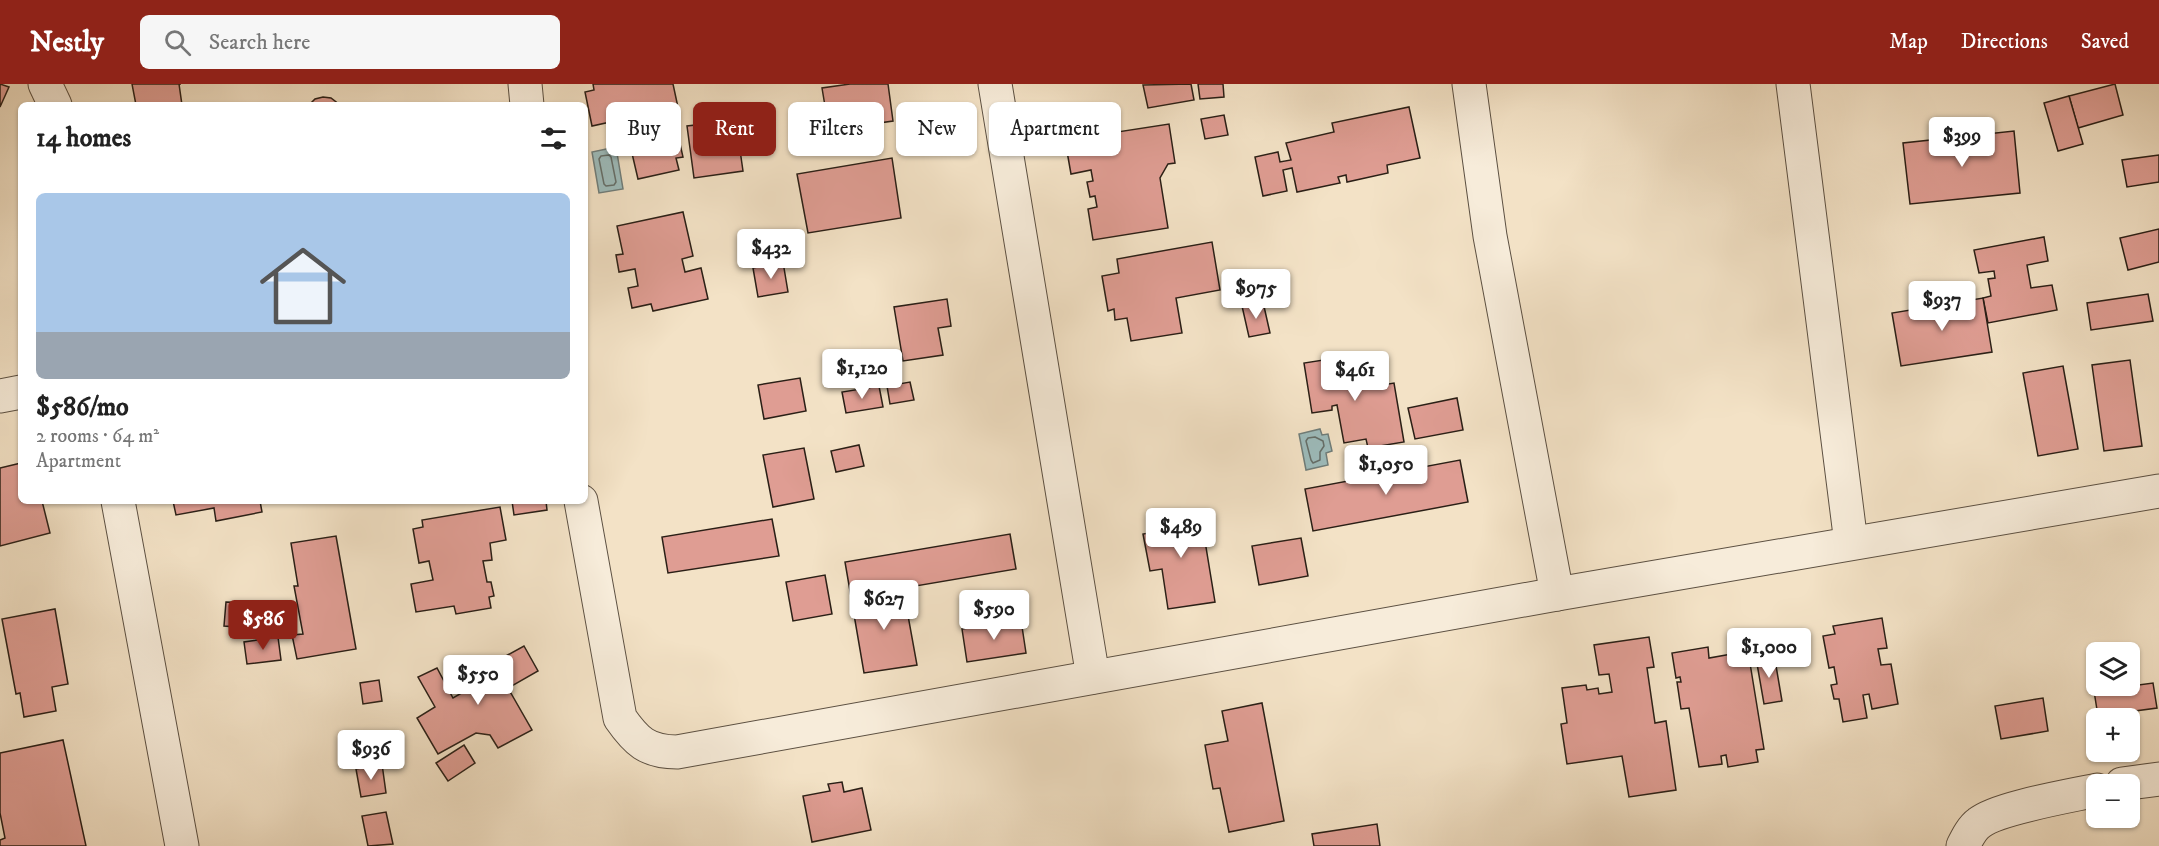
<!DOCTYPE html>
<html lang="en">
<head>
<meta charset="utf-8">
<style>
	:root { --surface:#fff; --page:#f6f6f6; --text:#222; --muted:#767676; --accent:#8f2418 }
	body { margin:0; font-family:"IM FELL DW Pica",serif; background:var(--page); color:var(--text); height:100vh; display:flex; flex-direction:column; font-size:22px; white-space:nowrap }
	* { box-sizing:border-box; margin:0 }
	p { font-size:20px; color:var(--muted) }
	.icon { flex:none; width:33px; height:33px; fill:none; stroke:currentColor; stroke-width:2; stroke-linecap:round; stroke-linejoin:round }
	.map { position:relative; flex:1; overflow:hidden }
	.panel { position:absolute; left:18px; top:18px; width:570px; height:402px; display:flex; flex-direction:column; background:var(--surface); border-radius:9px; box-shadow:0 2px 4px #0004 }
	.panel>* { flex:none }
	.hud { position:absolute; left:606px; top:18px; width:570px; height:54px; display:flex; gap:12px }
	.tools { position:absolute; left:2086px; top:558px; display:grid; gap:12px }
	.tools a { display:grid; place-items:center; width:54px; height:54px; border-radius:9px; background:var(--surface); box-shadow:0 2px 4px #0004; font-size:30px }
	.price { position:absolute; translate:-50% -51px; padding:0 14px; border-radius:6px; background:#fff; color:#222; font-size:20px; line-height:39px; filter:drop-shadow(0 2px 3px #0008) }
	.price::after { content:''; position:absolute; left:50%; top:36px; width:18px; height:14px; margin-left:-9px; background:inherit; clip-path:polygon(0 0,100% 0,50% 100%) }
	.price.on { background:var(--accent); color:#fff }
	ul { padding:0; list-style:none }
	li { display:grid; align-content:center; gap:12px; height:318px; padding:0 18px }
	li span { display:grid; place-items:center; height:186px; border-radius:9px; color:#555 }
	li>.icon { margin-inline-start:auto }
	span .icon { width:108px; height:108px; fill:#fffc; stroke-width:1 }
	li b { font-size:26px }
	h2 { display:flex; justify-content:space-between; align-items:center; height:72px; padding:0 18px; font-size:26px }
	.chip { padding:0 21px; border-radius:9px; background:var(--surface); box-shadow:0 2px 4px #0004; font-size:21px; line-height:54px }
	.chip.on { background:var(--accent); color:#fff }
	header { display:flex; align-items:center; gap:36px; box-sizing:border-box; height:84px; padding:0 30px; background:var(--accent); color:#fff }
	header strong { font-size:28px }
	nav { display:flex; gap:33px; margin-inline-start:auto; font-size:21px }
	.search { width:420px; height:54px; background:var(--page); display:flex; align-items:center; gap:15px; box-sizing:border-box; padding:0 21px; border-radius:9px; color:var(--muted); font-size:22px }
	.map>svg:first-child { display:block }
	.water { fill:#9dbcbc; stroke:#6f7d7a; stroke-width:1.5 }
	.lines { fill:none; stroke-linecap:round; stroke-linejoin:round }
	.shore { stroke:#646e69; stroke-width:1.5 }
	.building { fill:#df9d93; stroke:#2a1f16; stroke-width:1.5 }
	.minor-casing { stroke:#5c5042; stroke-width:35 }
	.minor { stroke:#f7ecda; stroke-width:33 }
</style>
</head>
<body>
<header>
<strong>Nestly</strong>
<div class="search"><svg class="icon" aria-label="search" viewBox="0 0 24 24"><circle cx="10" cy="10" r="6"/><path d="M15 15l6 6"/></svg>Search here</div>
<nav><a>Map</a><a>Directions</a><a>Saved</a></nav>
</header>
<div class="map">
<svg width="2159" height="762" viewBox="0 0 2159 762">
	<rect width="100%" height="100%" fill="#f3e2c6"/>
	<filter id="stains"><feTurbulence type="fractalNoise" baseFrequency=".00333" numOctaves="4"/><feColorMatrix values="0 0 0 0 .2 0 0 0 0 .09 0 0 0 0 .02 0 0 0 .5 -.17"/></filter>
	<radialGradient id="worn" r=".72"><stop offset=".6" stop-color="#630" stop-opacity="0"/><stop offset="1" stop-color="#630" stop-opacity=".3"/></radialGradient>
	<g class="water">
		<path d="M616,63l7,42 -24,4 -7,-41z"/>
		<path d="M1320,345l2,6 6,-1 4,17 -6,2 2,12 -22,5 -7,-36z"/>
	</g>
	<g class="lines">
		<g class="shore">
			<path d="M609,71l2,2 5,25 -2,3 -8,1 -2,-2 -5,-25 2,-3z"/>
			<path d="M1315,353l8,4 1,5 -4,6v8l-7,3 -2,-3 -5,-19 2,-3z"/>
		</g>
	</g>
	<g class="building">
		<path d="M0,0l9,3 -9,20z"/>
		<path d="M132,0h49h-2l3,21h-46z"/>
		<path d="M593,0h80l6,28 -6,1 10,44 -7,1 3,12 -41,9 -14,-60 -32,7 -7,-34 9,-2z"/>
		<path d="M850,0h38l5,37 -64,9 -7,-42z"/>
		<path d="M1191,0l3,16 -46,8 -5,-23z"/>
		<path d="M1198,0h25l1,13 -24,2z"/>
		<path d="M2115,0l8,31 -45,13 -9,-32z"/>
		<path d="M2069,12l14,48 -25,7 -14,-48z"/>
		<path d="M323,13l8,1 9,7h-31l6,-6z"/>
		<path d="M1409,23l11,51 -33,7 1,8 -41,9 -1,-7 -8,2 2,6 -43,9 -5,-24 -9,2 4,21 -24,5 -8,-39 23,-5 2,10 11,-2 -5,-17 48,-11 -2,-9z"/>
		<path d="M1224,31l4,20 -23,4 -4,-20z"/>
		<path d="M713,39l1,9 23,-3 6,42 -49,7 -7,-52z"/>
		<path d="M1169,40l6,39 -7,1 -8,14 8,50 -75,12 -5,-31 9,-2 -2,-11 -5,1 -3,-15 6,-1 -2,-11 -20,4 -6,-34z"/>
		<path d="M2014,47l6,62 -110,11 -7,-61z"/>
		<path d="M2159,71v27l-32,5 -5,-27z"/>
		<path d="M892,74l9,60 -93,15 -11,-59z"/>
		<path d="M683,128l10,44 -11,3 3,13 16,-4 7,31 -55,12 -2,-7 -19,4 -4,-20 10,-2 -3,-17 -16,3 -3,-17 7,-1 -6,-28z"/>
		<path d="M2159,145v33l-31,8 -8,-32z"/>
		<path d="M2044,153l4,24 -21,4 4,23 21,-3 5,25 -69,13 -5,-25 8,-2 -3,-17 7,-1 -1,-7 -15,2 -5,-23z"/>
		<path d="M1212,158l8,48 -44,8 6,35 -51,8 -4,-23 -12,2 -1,-11 -6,2 -6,-35 17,-3 -2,-14z"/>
		<path d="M783,178l5,30 -30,5 -5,-29z"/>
		<path d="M2148,210l5,27 -62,9 -4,-27z"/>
		<path d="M1983,214l9,54 -91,14 -9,-53z"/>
		<path d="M947,215l4,27 -13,2 5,27 -40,6 -9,-54z"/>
		<path d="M1263,218l7,31 -21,4 -7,-31z"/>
		<path d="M1336,274l2,9 29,-5 4,25 23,-4 10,59 -36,6 -2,-9 -22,4 -7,-38 -5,1v4l-20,3 -8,-50z"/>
		<path d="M2130,276l12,86 -38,5 -12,-86z"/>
		<path d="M2063,282l15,83 -40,7 -15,-83z"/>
		<path d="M800,294l6,33 -42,8 -6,-34z"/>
		<path d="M910,298l4,18 -24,4 -3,-18z"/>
		<path d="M879,302l4,21 -37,6 -4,-21z"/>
		<path d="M1457,314l6,32 -48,9 -7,-31z"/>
		<path d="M859,361l5,21 -28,6 -5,-21z"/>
		<path d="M804,364l10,51 -41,8 -10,-52z"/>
		<path d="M1460,376l8,42 -155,29 -8,-42z"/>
		<path d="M21,379v38h21l8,32 -50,13v-78z"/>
		<path d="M173,417h87l2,11 -46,9 -2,-13 -38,7z"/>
		<path d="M512,417h34l1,9 -33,5z"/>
		<path d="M500,423l6,33 -16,3 2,17 -9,1 4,21h4l3,14 -5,1 2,11 -35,6 -2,-8 -38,6 -5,-28 22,-4 -4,-19 -10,2 -6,-34 10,-2 -1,-7z"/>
		<path d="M1191,426l2,15 9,-2 13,79 -47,7 -6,-40 -12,2 -7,-37 12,-2 -3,-16z"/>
		<path d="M772,435l7,37 -111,17 -6,-36z"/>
		<path d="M1010,450l6,35 -165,28 -6,-35z"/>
		<path d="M336,452l20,113 -59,10 -5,-24 11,-1 -9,-48h4l-7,-43z"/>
		<path d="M1301,454l7,38 -49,9 -7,-39z"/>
		<path d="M825,491l7,39 -39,7 -7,-39z"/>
		<path d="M903,504l14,77 -53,8 -13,-76z"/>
		<path d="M226,518l25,1 -2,25 -25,-2z"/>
		<path d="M55,525l13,75 -16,3 4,24 -32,6 -4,-24 -4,1 -14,-75z"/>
		<path d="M1882,534l5,30 -9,1 3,16 10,-1 7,40 -26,5 -3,-15 -6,1 4,23 -24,4 -4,-23h-5l-3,-14 6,-1 -3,-17 -5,1 -6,-32 12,-2 -2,-8z"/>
		<path d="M1021,536l5,33 -59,9 -5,-33z"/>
		<path d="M278,553l3,23 -34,4 -3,-22z"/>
		<path d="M1649,553l5,30 -7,1 8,55 11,-2 10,69 -47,7 -7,-41 -55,8 -6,-40 6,-1 -5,-35 24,-3 1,5 11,-2 1,6 13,-2 -3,-18 -10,1 -5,-30z"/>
		<path d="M524,562l14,25 -30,17 24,42 -34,18 -8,-13 -14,-2 -38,21 -21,-36 18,-11 -17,-30 19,-9 16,30 47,-27 -5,-9z"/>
		<path d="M1708,563l1,11 39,-7 16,98 -8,1 2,12 -30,5 -2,-12 -5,1 1,8 -23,3 -10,-59 -8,1 -4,-27h4l-1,-5 -4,1 -4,-25z"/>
		<path d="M1774,570l8,47 -18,3 -8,-46z"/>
		<path d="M379,596l3,21 -19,3 -3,-21z"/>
		<path d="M2153,599l4,25 -59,8 -4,-25z"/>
		<path d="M2043,614l5,33 -47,8 -6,-33z"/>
		<path d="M1262,619l22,118 -55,11 -9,-44 -7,1 -8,-44 23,-4 -6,-30z"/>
		<path d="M63,656l23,106h-86v-6l5,-2 -5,-25v-60z"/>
		<path d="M464,661l11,18 -27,18 -12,-18z"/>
		<path d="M382,680l4,29 -25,4 -5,-28z"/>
		<path d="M842,698l2,10 18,-4 9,42 -59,12 -9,-46 27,-5 -2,-7z"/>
		<path d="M386,728l7,32 -25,2 -6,-30z"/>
		<path d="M1377,740l3,22h-66l-2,-12z"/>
	</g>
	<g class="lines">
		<defs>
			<g id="minor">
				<path d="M45,0l10,21"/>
				<path d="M525,0l2,21"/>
				<path d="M995,0l98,593"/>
				<path d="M1469,0l21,152 67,358"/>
				<path d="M1793,0l58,459"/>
				<path d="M0,312l21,-4"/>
				<path d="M118,417l64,345"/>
				<path d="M581,417l39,217c16,23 27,34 57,34l880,-158 602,-103"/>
				<path d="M2122,700l37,-5"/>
				<path d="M1963,762c4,-8 9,-18 16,-23 18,-15 91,-27 118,-33"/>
			</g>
		</defs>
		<use href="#minor" class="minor-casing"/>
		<use href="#minor" class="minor"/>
	</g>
	<rect width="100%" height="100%" filter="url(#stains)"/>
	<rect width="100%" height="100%" fill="url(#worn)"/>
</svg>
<div class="tools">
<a><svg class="icon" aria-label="layers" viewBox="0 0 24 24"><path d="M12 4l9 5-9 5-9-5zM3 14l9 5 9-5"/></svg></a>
<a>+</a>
<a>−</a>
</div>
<b class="price" style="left:1962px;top:84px">$399</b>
<b class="price" style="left:771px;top:196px">$432</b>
<b class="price" style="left:1256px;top:236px">$975</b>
<b class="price" style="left:1942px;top:248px">$937</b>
<b class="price" style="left:862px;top:316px">$1,120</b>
<b class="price" style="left:1355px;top:318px">$461</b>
<b class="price" style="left:1386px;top:412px">$1,050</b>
<b class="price" style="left:1181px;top:475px">$489</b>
<b class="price" style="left:884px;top:547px">$627</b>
<b class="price" style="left:994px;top:557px">$590</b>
<b class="price on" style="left:263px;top:567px">$586</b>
<b class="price" style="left:1769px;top:595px">$1,000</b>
<b class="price" style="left:478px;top:622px">$550</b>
<b class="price" style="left:371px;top:697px">$936</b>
<div class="hud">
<a class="chip">Buy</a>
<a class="chip on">Rent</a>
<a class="chip">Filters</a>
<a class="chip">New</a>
<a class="chip">Apartment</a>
</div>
<section class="panel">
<h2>14 homes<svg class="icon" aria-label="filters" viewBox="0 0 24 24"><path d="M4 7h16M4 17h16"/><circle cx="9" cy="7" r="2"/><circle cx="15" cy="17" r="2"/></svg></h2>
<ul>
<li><span style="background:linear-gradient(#a9c7e8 75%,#9aa5b1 0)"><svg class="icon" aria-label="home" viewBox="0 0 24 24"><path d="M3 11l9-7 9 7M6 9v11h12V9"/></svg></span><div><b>$586/mo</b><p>2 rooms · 64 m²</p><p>Apartment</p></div></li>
</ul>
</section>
</div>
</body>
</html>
